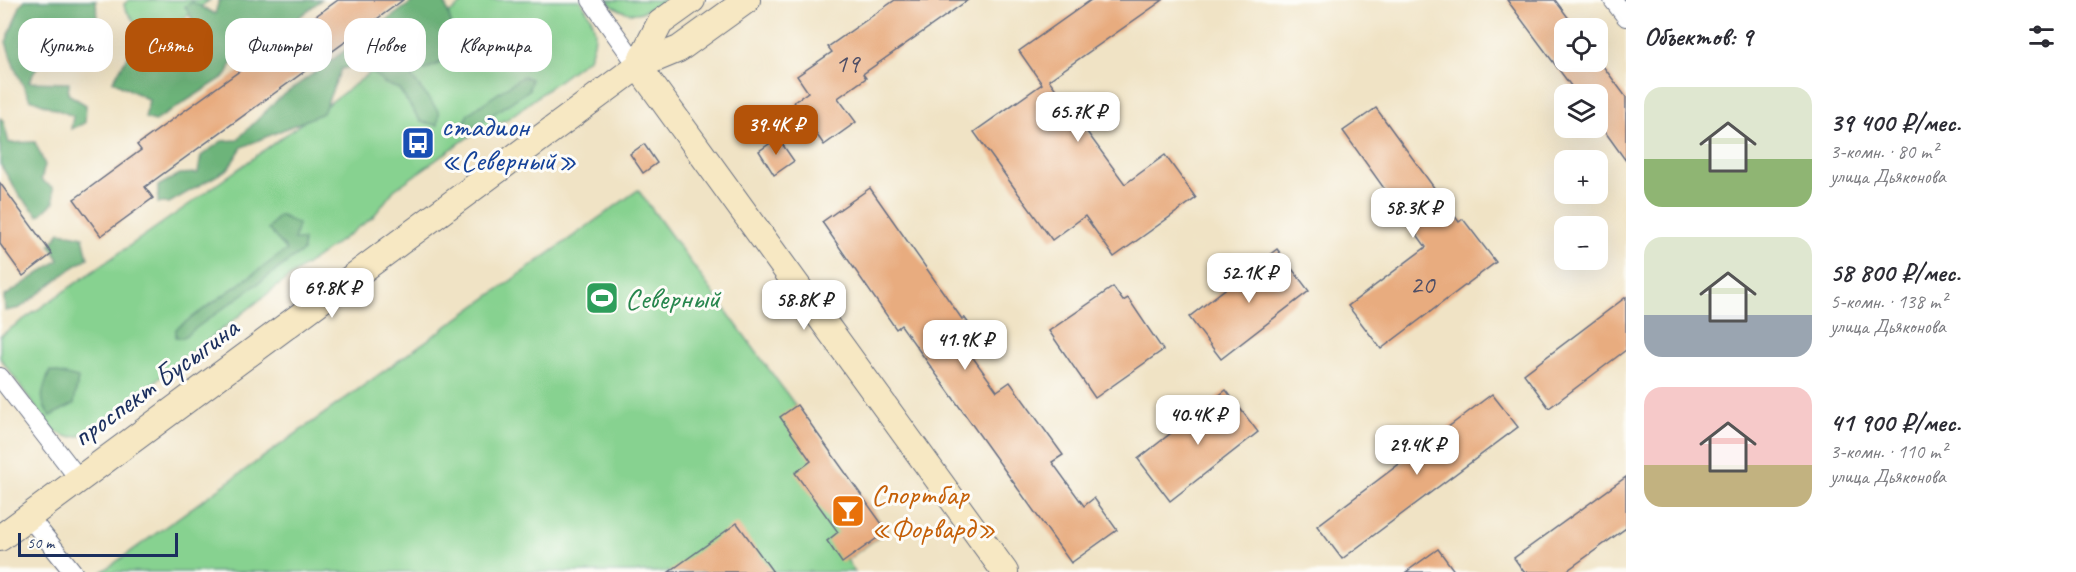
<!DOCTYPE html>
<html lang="ru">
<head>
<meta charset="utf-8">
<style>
	:root { --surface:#fff; --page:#f2f2f3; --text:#2b2b33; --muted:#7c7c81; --accent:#b45309 }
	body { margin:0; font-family:Caveat,sans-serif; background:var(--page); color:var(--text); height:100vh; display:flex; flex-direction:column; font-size:22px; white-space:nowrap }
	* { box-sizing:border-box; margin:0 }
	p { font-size:20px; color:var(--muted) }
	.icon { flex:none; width:33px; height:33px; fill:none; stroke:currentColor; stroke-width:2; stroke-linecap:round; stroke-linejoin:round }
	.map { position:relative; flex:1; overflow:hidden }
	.side { display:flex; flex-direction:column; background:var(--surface); width:450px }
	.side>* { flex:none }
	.hud { position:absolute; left:18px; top:18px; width:570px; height:54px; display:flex; gap:12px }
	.fabs { position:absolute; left:1554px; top:18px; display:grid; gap:12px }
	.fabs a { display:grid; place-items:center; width:54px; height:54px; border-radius:12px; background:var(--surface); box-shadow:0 6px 24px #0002; font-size:30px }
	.scale { position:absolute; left:18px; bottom:15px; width:160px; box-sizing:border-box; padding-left:6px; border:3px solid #1b2f5e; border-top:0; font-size:16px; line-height:21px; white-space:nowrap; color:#1b2f5e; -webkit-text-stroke:4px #fdfcf7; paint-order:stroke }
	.price { position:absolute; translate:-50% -51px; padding:0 14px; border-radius:12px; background:#fff; color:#222; font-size:20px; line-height:39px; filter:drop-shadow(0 2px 3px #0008) }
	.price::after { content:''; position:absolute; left:50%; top:36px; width:18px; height:14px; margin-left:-9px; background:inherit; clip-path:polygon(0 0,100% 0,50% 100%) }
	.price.current { background:var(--accent); color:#fff }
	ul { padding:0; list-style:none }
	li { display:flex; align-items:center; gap:18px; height:150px; padding:0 18px }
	li span { display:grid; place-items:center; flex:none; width:168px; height:120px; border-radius:18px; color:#555 }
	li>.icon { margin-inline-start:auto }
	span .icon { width:72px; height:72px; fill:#fffc; stroke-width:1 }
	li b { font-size:26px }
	h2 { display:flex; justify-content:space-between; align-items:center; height:72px; padding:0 18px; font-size:26px }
	.pill { padding:0 21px; border-radius:18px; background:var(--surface); box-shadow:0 6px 24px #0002; font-size:21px; line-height:54px }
	.pill.current { background:var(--accent); color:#fff }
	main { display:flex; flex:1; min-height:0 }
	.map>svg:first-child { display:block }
	.green { fill:#87d290; stroke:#518077; stroke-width:1.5 }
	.forest { fill:#6db47a; stroke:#44726c; stroke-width:1.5 }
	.building { fill:#e8ac7f }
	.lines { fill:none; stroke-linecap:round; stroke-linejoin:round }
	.minor-casing { stroke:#666e82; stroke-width:20 }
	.secondary-casing { stroke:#666e82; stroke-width:28 }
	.minor { stroke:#fff; stroke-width:18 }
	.secondary { stroke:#f7e8c3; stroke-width:26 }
	.labels { text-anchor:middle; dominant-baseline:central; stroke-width:6; stroke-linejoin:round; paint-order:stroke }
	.number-label { font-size:27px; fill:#4e4e66 }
	.transit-label { font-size:30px; fill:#164399; stroke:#fdfcf7; text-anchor:start }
	.leisure-label { font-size:30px; fill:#27864d; stroke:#fdfcf7; text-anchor:start }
	.street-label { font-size:30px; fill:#1b2f5e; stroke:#fdfcf7 }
	.food-label { font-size:30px; fill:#c56008; stroke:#fdfcf7; text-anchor:start }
</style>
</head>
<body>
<main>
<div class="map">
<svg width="1626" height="572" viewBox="0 0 1626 572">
	<rect width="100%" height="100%" fill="#fdfcf7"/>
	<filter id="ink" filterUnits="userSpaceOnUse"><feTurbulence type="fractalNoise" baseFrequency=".0167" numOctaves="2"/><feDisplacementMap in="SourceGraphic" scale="12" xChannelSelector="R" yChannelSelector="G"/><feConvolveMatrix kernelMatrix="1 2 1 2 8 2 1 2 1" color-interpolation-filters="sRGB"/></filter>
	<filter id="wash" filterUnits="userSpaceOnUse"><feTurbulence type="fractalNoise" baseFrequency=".008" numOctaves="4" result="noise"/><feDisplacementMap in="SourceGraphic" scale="24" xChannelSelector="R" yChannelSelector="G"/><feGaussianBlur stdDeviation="1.35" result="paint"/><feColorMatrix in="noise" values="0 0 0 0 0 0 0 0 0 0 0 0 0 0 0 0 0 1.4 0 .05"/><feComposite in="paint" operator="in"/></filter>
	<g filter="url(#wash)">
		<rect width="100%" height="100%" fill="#f0e3c5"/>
		<g class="green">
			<path d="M129,0h81l-59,41 -3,-1 -23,-31 -1,-5z"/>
			<path d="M467,0h113c15,21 20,33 9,58l-83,62 -32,13 -80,57 -21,27 -93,67 -191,149c-18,6 -24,6 -39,-6l-50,-69v-22l191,-133 151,-109z"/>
			<path d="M605,0h61c-25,15 -37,20 -61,0z"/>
			<path d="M638,190l249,341 -40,29 8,12h-753z"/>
		</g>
		<g class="forest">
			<path d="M25,0h71l1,19 -41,27 -14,-24 -20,21 20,15 -13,24 40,1 -1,11 18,11 -1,18 -14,6 2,-13 -43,-17 -15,-30 -9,-27 15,-38z"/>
			<path d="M219,0h102l-36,28 -18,2 -6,18 -25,4 -9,23 -72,46 -10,-3 4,-18 -36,-19 20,-34 21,13 43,-31 -12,-23 7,-4 23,12z"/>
			<path d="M415,0h29l14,45 -18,18 -29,13 28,36 -1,13 -17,-3 -22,-33 -15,-6 -20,-19 -23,5 -18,44 -81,34 -14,22 -59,34h-11v-17l22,-12 18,-1 3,-17 21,-15 15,-1 41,-41z"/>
			<path d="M523,76l8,3 -2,11 -58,39 -8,-3 5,-12z"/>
			<path d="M0,118l3,2 6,23 26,-1 10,23 -4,15 12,8 1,14 -15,14 -20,-21 -19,-31z"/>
			<path d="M279,215l19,9 -4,16h9v11l-121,87 -6,-1v-8l111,-79 -19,-21z"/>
			<path d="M60,232l23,5 5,21 -16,10 -52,40 -15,3 -1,-14 55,-37 -9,-15z"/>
			<path d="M50,371l28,7 -4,26 -24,12c-13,-18 -7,-26 0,-45z"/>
		</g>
		<g id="blocks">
			<g class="building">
				<path d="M338,0h65l-258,187 8,11 -52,38 -27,-37 3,-2 64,-47 -4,-5z"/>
				<path d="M895,0h73l-105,74 3,4 -28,20 18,24 -32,23 -30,-43 14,-10 -11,-16 35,-24 -4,-5z"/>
				<path d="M1091,0h72l-114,80 76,104 40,-29 31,43 -82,59 -29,-41 -33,24 -78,-108 68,-48 -23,-33z"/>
				<path d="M1507,0h48l21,28h-12v34h36l26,35v64l-28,-39v-28h-21z"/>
				<path d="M1376,108l83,114 4,-3 33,43 -115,87 -33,-43 78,-59 -83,-116z"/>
				<path d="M778,138l16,23 -20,14 -15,-24z"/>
				<path d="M644,144l13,19 -14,10 -13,-19z"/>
				<path d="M0,183l52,71 -29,22 -23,-32z"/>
				<path d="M870,188l92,131 2,-2 16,22 -14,9 31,43 13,-9 53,73 -11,7 32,44 10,-8 23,32 -46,33 -170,-238 -5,4 -74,-107z"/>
				<path d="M1277,249l32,42 -88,68 -32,-42z"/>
				<path d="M1113,287l10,14 5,-3 35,52 -68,48 -46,-67z"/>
				<path d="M1626,297v53l-77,58 -25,-34z"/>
				<path d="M1226,390l32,42 -88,69 -32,-42z"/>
				<path d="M1492,394l26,33 -176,132 -25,-33z"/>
				<path d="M797,405l90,126 -45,32 -15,-22 11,-9 -43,-59 16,-12 -31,-44z"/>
				<path d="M1626,477v51l-61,44h-41l-10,-14z"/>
				<path d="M737,523l36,49h-104z"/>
				<path d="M1438,549l17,23h-49z"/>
			</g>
		</g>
	</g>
	<g filter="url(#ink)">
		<use href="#blocks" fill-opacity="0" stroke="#666e82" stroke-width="1.5"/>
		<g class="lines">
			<defs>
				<g id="minor">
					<path d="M591,0l47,66"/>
					<path d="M1613,0l13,17"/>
					<path d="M0,377l79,102"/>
					<path d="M29,517l44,55"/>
				</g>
				<g id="secondary">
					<path d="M638,66l367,506"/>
					<path d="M638,66l22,-43 32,-23"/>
					<path d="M0,538l638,-472 41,-17 68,-49"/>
				</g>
			</defs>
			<use href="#minor" class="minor-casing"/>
			<use href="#secondary" class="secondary-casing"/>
			<use href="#minor" class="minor"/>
			<use href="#secondary" class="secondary"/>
		</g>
	</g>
	<defs>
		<symbol id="bus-square" viewBox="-11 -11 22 22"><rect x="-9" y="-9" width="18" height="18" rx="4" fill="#1a4fb4" stroke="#fdfcf7"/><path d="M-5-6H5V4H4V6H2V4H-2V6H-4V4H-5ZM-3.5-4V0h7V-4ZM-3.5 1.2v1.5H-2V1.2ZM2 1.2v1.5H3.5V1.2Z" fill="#fff"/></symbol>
		<symbol id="stadium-square" viewBox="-11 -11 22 22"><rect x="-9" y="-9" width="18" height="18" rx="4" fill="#2e9e5b" stroke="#fdfcf7"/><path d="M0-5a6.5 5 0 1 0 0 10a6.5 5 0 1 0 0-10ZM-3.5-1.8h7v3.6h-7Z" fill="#fff"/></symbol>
		<symbol id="bar-square" viewBox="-11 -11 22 22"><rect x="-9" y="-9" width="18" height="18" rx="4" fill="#e8710a" stroke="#fdfcf7"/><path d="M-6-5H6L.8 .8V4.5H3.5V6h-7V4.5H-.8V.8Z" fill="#fff"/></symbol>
	</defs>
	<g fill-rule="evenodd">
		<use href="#bus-square" x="399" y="124" width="38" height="38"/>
		<use href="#stadium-square" x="583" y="279" width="38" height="38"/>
		<use href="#bar-square" x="829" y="492" width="38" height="38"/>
	</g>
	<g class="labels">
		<g class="number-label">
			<text x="847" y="63">19</text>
			<text x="1422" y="284">20</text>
		</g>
		<g class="transit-label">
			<text x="441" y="126">стадион<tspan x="441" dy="34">«Северный»</tspan></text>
		</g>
		<g class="leisure-label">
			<text x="625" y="298">Северный</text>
		</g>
		<g class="street-label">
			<text transform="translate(155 382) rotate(-36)">проспект Бусыгина</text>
		</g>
		<g class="food-label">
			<text x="871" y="494">Спортбар<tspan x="871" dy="34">«Форвард»</tspan></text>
		</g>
	</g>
</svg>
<div class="fabs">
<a><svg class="icon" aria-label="locate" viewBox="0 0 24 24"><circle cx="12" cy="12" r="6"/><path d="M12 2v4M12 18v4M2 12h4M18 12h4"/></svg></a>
<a><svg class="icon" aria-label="layers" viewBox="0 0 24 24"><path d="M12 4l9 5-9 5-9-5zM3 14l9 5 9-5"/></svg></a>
<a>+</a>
<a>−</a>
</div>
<div class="scale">50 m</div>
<b class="price" style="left:1078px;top:143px">65.7K ₽</b>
<b class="price current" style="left:776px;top:156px">39.4K ₽</b>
<b class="price" style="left:1413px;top:239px">58.3K ₽</b>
<b class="price" style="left:1249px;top:304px">52.1K ₽</b>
<b class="price" style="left:332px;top:319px">69.8K ₽</b>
<b class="price" style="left:804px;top:331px">58.8K ₽</b>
<b class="price" style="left:965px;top:371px">41.9K ₽</b>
<b class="price" style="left:1198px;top:446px">40.4K ₽</b>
<b class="price" style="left:1417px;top:476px">29.4K ₽</b>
<div class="hud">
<a class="pill">Купить</a>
<a class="pill current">Снять</a>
<a class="pill">Фильтры</a>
<a class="pill">Новое</a>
<a class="pill">Квартира</a>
</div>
</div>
<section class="side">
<h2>Объектов: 9<svg class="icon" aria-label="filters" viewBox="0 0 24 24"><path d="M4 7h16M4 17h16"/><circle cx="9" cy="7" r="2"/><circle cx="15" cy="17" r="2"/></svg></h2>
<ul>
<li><span style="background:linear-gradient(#dfe7d0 60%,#8fb573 0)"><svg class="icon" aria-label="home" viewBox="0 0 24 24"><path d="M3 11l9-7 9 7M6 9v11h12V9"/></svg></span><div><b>39 400 ₽/мес.</b><p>3-комн. · 80 m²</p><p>улица Дьяконова</p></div></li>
<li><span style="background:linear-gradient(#dfe7d0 65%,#9aa5b1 0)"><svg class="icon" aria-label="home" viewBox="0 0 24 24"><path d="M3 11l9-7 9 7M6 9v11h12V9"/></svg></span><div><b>58 800 ₽/мес.</b><p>5-комн. · 138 m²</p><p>улица Дьяконова</p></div></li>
<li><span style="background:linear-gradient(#f6c9c9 65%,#c2b280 0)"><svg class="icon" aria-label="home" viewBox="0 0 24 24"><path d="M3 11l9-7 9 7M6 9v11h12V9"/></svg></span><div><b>41 900 ₽/мес.</b><p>3-комн. · 110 m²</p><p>улица Дьяконова</p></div></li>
</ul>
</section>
</main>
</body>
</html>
